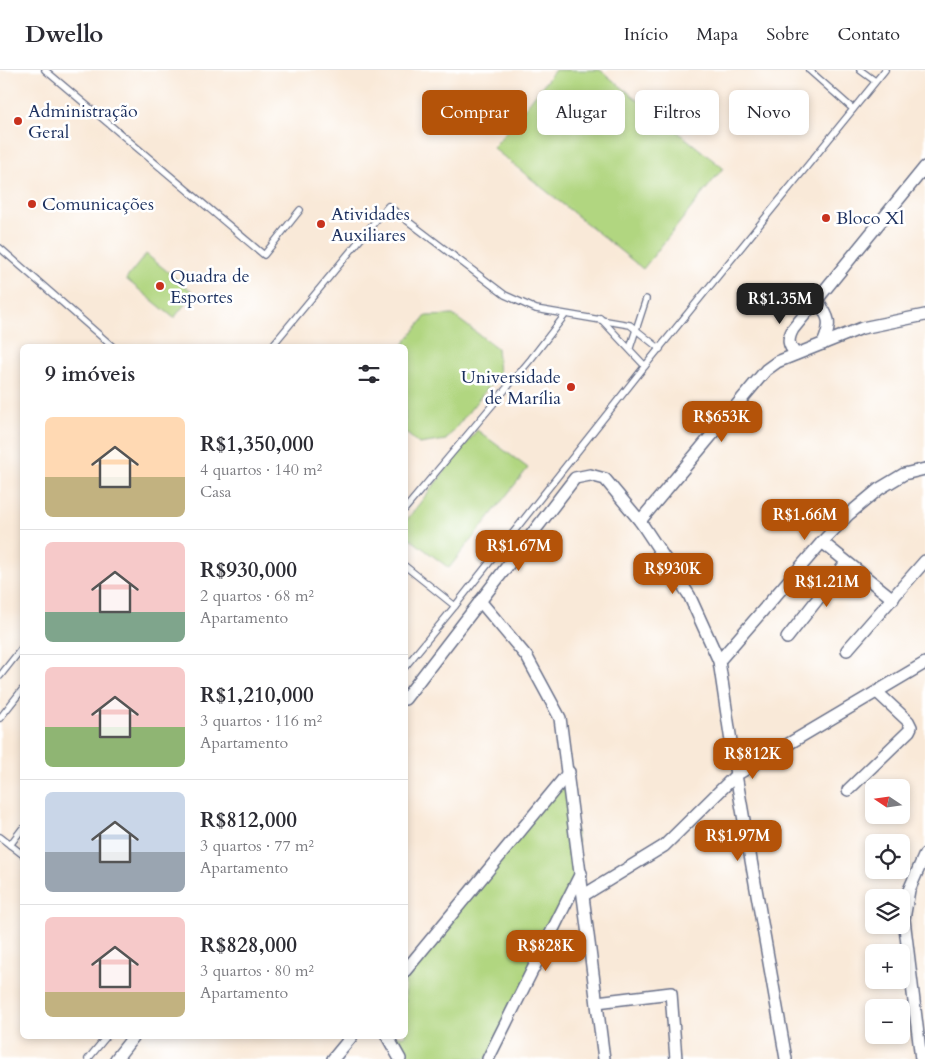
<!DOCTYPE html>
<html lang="pt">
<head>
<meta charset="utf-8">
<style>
	:root { --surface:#fff; --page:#f2f2f3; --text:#2b2b33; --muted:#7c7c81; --line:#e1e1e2; --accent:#b45309 }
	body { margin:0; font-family:Cardo,serif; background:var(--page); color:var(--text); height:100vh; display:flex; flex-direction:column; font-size:19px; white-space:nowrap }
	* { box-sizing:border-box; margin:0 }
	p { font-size:16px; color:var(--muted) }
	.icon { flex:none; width:28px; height:28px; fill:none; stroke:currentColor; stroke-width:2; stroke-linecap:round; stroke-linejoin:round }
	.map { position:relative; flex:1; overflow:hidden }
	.drawer { position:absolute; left:20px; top:274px; width:388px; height:695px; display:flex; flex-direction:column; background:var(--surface); border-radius:8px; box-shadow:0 2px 8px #0003 }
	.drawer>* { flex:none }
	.hud { position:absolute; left:422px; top:20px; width:428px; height:45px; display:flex; gap:10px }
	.needle { width:32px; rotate:283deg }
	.fabs { position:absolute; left:865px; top:709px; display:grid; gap:10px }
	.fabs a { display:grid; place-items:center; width:45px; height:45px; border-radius:8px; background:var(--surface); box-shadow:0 2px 8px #0003; font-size:25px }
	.price { position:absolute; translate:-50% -42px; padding:0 11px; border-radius:10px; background:var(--accent); color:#fff; font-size:16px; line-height:32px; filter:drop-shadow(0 1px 2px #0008) }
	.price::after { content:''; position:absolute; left:50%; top:30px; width:15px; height:11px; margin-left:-8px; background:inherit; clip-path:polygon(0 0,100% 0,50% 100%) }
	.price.current { background:#222; color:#fff }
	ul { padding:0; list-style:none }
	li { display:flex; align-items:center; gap:15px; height:125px; padding:0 25px }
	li+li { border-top:1px solid var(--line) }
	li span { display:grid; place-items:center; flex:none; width:140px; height:100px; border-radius:8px; color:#555 }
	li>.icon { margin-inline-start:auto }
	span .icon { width:60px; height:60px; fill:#fffc; stroke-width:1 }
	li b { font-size:21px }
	h2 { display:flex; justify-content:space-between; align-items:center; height:60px; padding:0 25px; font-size:21px }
	.tag { padding:0 18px; border-radius:8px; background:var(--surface); box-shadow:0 2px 8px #0003; font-size:18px; line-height:45px }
	.tag.current { background:var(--accent); color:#fff }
	header { display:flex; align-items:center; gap:30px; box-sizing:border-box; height:70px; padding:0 25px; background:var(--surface); border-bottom:1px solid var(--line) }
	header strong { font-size:24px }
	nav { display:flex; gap:28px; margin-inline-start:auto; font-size:18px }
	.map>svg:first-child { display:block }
	.green { fill:#b1d680; stroke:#66826f }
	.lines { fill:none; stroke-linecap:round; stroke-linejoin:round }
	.lane-casing { stroke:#697089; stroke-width:8 }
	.street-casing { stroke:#697089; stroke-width:14 }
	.lane { stroke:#fff; stroke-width:5.5 }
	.street { stroke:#fff; stroke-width:11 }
	.poi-dot { fill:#c8321e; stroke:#fff; stroke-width:2 }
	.labels { text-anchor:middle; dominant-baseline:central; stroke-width:5; stroke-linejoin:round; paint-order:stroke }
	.poi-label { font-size:18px; fill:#1b2f5e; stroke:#fff; text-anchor:start }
</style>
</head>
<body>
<header>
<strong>Dwello</strong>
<nav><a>Início</a><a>Mapa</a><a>Sobre</a><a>Contato</a></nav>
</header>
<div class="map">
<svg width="925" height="989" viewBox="0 0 925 989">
	<rect width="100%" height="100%" fill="#fff"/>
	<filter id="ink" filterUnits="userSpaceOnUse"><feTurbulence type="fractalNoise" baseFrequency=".02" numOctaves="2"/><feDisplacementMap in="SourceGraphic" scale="10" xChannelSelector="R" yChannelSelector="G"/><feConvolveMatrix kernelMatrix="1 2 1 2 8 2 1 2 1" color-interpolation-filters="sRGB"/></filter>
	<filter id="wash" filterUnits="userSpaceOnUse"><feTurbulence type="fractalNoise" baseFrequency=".0096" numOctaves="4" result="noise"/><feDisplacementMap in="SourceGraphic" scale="20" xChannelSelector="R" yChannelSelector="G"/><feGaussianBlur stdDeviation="1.12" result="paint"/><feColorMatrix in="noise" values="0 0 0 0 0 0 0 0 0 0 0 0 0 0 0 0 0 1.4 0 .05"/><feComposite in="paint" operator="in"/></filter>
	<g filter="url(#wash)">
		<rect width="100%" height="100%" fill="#f9e9d8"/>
		<g class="green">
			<path d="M555,0h45l123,98 -80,101 -150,-121z"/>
			<path d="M146,184l48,39 -20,25 -48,-39z"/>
			<path d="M453,245l44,33 2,26 -53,66 -27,4 -14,-12v-86h-3l24,-30z"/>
			<path d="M477,360l51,38 -79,100 -44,-33v-13z"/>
			<path d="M569,702l12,101 -93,186h-88l-13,-23h18v-65z"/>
		</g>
	</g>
	<g filter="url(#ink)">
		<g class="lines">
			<defs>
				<g id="lane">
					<path d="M45,0l219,185 36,-45"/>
					<path d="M809,0l44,39"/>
					<path d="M860,0l15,11"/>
					<path d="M0,178l112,98"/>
					<path d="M600,248l45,48"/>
					<path d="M272,276l116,-140 117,89 31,14 94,16 30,24"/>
					<path d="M630,278l16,-49"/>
					<path d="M405,439l126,-150 34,-44"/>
					<path d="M405,496l50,40 -50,61"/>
					<path d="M455,536l190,-240 240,-296"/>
					<path d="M0,606l22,-28"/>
					<path d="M0,648l22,-28"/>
					<path d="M0,767l22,17"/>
					<path d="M10,775l12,-16"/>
					<path d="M88,989l19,-23"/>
				</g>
				<g id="street">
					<path d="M817,230c13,18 15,23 6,44"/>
					<path d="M796,284c-8,-9 -9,-14 -3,-25l132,-162"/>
					<path d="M640,451l126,-151 11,-8 85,-34 63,-13"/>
					<path d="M822,472l71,57"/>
					<path d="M480,531l47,56 33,61 44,341"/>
					<path d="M787,568l59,-75"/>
					<path d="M847,580l78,-89"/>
					<path d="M719,591l103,-119 27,-28 30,-25 25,-15 21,-5"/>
					<path d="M405,629l170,-221 15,-3 15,4 35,42 49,74 30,66 17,114 50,284"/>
					<path d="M848,720l61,-59 2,-4 -3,-6 -30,-28"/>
					<path d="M584,825l80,-49 72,-71 189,-112"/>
					<path d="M405,901l164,-199"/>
					<path d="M597,932l74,-9 5,66"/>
					<path d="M387,966l13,23"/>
					<path d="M116,989l18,-23"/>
					<path d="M333,989l19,-23"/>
					<path d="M488,989l93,-186"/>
					<path d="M921,989l-17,-140 5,-29 16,-36"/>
				</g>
			</defs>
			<use href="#lane" class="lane-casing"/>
			<use href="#street" class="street-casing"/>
			<use href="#lane" class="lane"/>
			<use href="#street" class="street"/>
		</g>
	</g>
	<g class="poi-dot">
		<circle cx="18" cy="51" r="5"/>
		<circle cx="32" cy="134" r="5"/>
		<circle cx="826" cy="148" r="5"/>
		<circle cx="321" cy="154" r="5"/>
		<circle cx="160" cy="216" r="5"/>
		<circle cx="571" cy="317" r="5"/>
	</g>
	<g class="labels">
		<g class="poi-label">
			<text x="28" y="41">Administração<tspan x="28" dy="21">Geral</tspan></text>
			<text x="42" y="134">Comunicações</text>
			<text x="331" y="144">Atividades<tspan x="331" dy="21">Auxiliares</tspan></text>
			<text x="836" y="148">Bloco Xl</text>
			<text x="170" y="206">Quadra de<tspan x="170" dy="21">Esportes</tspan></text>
			<text x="561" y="307" text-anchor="end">Universidade<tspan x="561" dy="21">de Marília</tspan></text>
		</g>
	</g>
</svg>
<div class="fabs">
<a><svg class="needle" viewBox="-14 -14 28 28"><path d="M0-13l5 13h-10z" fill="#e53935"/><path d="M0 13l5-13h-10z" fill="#7c7c81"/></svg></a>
<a><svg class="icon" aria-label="locate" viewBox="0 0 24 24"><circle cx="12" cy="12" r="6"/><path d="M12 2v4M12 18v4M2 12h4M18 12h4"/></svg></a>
<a><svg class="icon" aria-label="layers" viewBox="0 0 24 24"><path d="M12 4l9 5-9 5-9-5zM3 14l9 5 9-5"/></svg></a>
<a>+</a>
<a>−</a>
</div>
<b class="price current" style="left:780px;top:255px">R$1.35M</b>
<b class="price" style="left:722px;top:373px">R$653K</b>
<b class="price" style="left:805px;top:471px">R$1.66M</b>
<b class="price" style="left:519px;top:502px">R$1.67M</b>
<b class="price" style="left:673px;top:525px">R$930K</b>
<b class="price" style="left:827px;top:538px">R$1.21M</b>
<b class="price" style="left:753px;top:710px">R$812K</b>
<b class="price" style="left:738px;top:792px">R$1.97M</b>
<b class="price" style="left:546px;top:902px">R$828K</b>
<div class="hud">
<a class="tag current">Comprar</a>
<a class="tag">Alugar</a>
<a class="tag">Filtros</a>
<a class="tag">Novo</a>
</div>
<section class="drawer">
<h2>9 imóveis<svg class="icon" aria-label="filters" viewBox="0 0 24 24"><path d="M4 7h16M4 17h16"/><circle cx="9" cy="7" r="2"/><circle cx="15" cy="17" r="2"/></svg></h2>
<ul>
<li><span style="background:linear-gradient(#ffd9b3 60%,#c2b280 0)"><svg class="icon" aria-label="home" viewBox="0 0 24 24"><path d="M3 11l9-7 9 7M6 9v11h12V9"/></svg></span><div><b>R$1,350,000</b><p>4 quartos · 140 m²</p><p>Casa</p></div></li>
<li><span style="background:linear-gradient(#f6c9c9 70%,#7fa58c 0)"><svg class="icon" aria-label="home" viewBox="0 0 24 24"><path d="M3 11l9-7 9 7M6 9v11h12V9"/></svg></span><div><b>R$930,000</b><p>2 quartos · 68 m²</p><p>Apartamento</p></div></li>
<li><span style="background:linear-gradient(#f6c9c9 60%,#8fb573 0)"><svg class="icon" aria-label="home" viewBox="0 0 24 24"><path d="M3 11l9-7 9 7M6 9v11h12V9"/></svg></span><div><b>R$1,210,000</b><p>3 quartos · 116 m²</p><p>Apartamento</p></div></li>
<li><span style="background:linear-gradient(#c9d6e8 60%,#9aa5b1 0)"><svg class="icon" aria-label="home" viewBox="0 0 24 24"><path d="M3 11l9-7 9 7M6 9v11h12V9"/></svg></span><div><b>R$812,000</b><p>3 quartos · 77 m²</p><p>Apartamento</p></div></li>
<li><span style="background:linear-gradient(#f6c9c9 75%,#c2b280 0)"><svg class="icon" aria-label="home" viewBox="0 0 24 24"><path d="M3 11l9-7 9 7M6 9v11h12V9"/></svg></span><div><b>R$828,000</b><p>3 quartos · 80 m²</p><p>Apartamento</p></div></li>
</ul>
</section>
</div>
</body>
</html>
